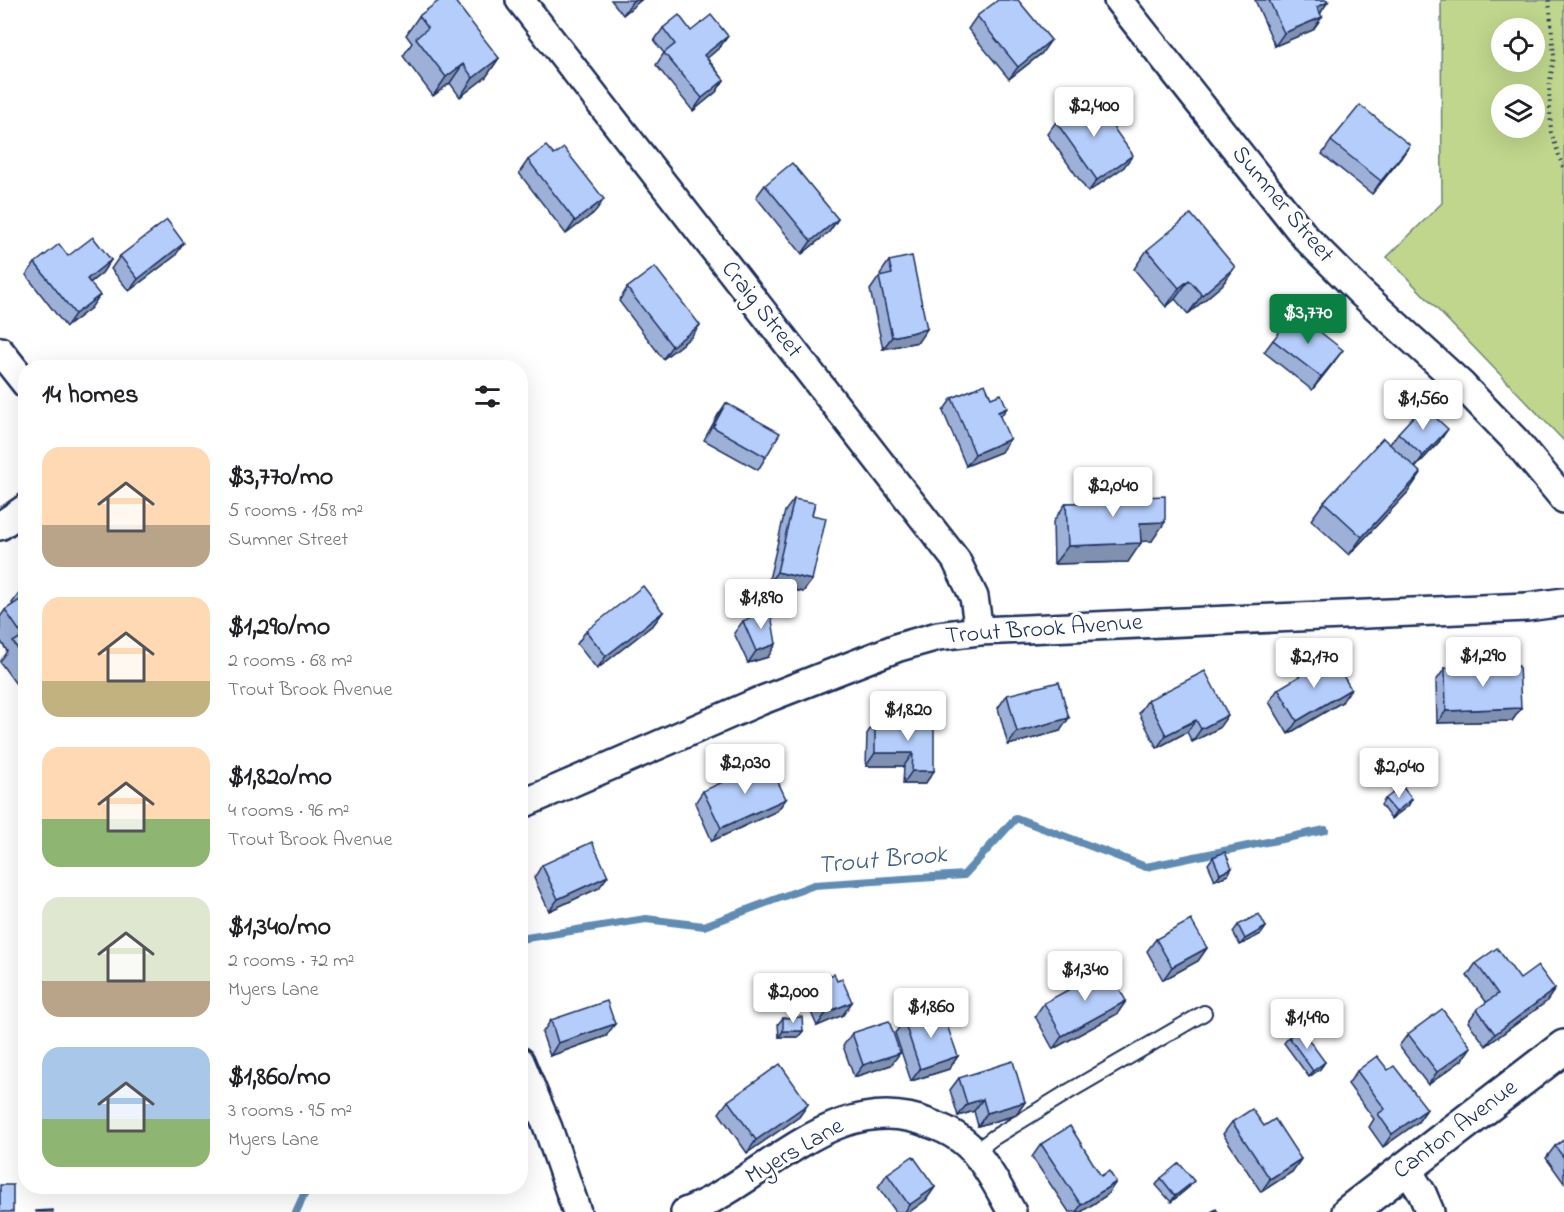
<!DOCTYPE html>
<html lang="en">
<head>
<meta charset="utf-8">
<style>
	:root { --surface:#fff; --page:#f2f2f2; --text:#202124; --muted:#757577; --accent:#0b8043 }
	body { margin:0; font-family:"Indie Flower",sans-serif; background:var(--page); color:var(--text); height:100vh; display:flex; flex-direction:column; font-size:22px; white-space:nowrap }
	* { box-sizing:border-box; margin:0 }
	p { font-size:20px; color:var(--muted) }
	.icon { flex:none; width:33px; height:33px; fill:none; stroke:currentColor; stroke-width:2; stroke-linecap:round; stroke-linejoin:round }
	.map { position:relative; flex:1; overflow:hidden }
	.details { position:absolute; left:18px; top:360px; width:510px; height:834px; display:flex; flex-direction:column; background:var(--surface); border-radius:24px; box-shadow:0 6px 24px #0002 }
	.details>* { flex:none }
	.tools { position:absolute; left:1491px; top:18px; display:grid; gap:12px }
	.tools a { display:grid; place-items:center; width:54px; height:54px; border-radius:50%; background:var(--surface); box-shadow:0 6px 24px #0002; font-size:30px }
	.price { position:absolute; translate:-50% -51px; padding:0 14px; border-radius:6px; background:#fff; color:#222; font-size:20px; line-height:39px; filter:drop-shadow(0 2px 3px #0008) }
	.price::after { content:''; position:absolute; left:50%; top:36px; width:18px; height:14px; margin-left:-9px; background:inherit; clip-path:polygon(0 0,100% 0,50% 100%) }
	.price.active { background:var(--accent); color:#fff }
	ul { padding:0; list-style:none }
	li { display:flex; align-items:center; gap:18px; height:150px; padding:0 24px }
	li span { display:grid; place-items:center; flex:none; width:168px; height:120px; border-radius:18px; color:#555 }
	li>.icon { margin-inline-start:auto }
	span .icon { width:72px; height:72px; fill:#fffc; stroke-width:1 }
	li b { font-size:26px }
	h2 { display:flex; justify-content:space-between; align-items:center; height:72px; padding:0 24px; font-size:26px }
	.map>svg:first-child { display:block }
	.green { fill:#bfd68c; stroke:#6d8275; stroke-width:1.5; fill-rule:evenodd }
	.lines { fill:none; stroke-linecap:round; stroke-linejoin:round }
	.stream { stroke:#608cb4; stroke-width:8 }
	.lane-casing { stroke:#1b2f5e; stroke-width:18 }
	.street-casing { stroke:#1b2f5e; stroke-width:32 }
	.secondary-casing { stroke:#1b2f5e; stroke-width:38 }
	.path { stroke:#1b2f5e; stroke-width:4; stroke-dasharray:1.5 4.5; stroke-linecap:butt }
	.lane { stroke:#fff; stroke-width:14 }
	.street { stroke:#fff; stroke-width:27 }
	.secondary { stroke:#fff; stroke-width:33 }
	.wall { fill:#9cb0d8; stroke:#1b2f5e; stroke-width:1.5 }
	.shaded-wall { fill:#7f90b0; stroke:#1b2f5e; stroke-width:1.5 }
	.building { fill:#b5cdfb; stroke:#1b2f5e; stroke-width:1.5 }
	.labels { text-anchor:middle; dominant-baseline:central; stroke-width:6; stroke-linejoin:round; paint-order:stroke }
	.street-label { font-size:24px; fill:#1b2f5e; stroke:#fff }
	.water-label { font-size:26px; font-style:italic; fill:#3e5e89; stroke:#fff }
</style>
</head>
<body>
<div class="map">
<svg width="1564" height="1212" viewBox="0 0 1564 1212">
	<rect width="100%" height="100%" fill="#fff"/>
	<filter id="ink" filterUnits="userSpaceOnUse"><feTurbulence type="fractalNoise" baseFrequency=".0167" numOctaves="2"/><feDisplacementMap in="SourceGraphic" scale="12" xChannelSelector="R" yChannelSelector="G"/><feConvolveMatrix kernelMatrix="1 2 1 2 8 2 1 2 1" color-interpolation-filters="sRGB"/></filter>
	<g filter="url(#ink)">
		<path class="green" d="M1441,0h123v441l-177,-184 55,-54zM1502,28h32v34h-32zM1502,94h32v34h-32z"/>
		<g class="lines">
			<g class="stream">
				<path d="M520,939l126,-20 58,7 110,-41 150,-10 52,-57 130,49 179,-37"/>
				<path d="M296,1212l12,-26"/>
			</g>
			<defs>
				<path id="lane" d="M975,1152l18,-14 75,-46 136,-79"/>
				<g id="street">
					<path d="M520,0l436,560 18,37 5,34"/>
					<path d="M1118,0l188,238 54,54 102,93 53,55 49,59"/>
					<path d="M0,351l26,33"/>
					<path d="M0,526l26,-18"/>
					<path d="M520,805l240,-104 139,-54 39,-11 41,-5 548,-24 37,-5"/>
					<path d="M520,1061l28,67 29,84"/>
					<path d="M1406,1168l16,25 8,19"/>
					<path d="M685,1212c81,-31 152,-127 246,-88 17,6 34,16 45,30 15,17 25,39 36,58"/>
				</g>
				<path id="secondary" d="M1349,1212l215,-165"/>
			</defs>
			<use href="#lane" class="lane-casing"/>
			<use href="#street" class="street-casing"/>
			<use href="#secondary" class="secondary-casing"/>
			<path class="path" d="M1549,0l5,56 -5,31 2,45 13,38"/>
			<use href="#lane" class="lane"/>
			<use href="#street" class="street"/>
			<use href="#secondary" class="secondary"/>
		</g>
		<g class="wall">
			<path d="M611,0h30l-18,15z"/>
			<path d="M1255,0h72l-14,30 -38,16z"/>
			<path d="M419,16l80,42 -13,19 -26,20 -10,-14 -17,13 -30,-40 9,-13 -6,-8z"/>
			<path d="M977,16l65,37 -33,26 -41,-50z"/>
			<path d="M663,28l65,8 -9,12 -12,10 17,22 -8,12 -23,19 -37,-46 8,-12 -10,-12z"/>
			<path d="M1056,122l68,45 -36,25 -41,-58z"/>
			<path d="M1331,141l70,17 -29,36 -50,-40z"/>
			<path d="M554,155l41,57 -29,22 -47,-61 9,-13z"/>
			<path d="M765,185l73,34 -9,13 -27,22 -46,-57z"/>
			<path d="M1147,250l88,17 -13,18 -34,29 -13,-15 -9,8 -32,-38z"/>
			<path d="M68,256l43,4 -9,13 -12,10 1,25 -25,19 -40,-52 9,-12z"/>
			<path d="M120,256h55l-46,35 -18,-22z"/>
			<path d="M889,261l29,81 -35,7 -13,-59 9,-13h2l-1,-3z"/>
			<path d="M627,288l64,49 -28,22 -44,-58z"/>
			<path d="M1273,340l61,22 -22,28 -48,-38z"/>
			<path d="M952,398l48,19 1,35 -35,14 -23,-55z"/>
			<path d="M726,403l40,54 -8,13 -54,-30 14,-25z"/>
			<path d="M1398,433l41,9 -24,26 -7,24 -59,63 -38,-35 13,-18 66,-58z"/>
			<path d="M1116,486l25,11 11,44h-11l-13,21 -74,2 -1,-42 13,-19 39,-1z"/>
			<path d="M794,499l18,16v65l-9,12 -35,-8 17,-73z"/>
			<path d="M26,584v114l-26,-36 7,-11 -7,-11v-23l5,-7 8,-5 -1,-2z"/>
			<path d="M663,612l-9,12 -57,45 -20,-25 9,-13z"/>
			<path d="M743,621l25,36 -20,6 -14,-30z"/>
			<path d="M1445,668l76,40 -9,13 -75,2 -1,-42z"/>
			<path d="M1278,689l64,13 -54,32 -19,-32z"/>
			<path d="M1007,695l53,36 -52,14 -10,-37z"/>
			<path d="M1148,700l71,28 -27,14 -5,-10 -30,16 -18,-35z"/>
			<path d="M875,721l59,50 -9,13h-22l1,-18h-38l1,-32z"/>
			<path d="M703,791l83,8 -9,12 -65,30 -17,-38z"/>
			<path d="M1385,799h27l-4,7 -17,13 -10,-14z"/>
			<path d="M1213,857l15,18 -13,5 -7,-16z"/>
			<path d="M542,865l57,23 -50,23 -15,-33z"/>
			<path d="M1238,925l28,2 -5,7 -21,11 -7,-13z"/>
			<path d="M1156,939l51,9 -9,13 -35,19 -16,-29z"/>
			<path d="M1476,963l44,16 35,10 -9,13 -60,44 -18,-24 9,-13 10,-6 -20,-27z"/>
			<path d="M813,983l39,19 -9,13 -26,11 -13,-30z"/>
			<path d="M1126,1001l-9,13 -64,35 -18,-33 9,-13z"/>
			<path d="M783,1018l20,13 -5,6h-19l-1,-13z"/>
			<path d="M551,1020l55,16 -56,20 -8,-23z"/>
			<path d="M904,1021l54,35 -9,13 -38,12 -16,-48z"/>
			<path d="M852,1033l39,32 -37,12 -11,-31z"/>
			<path d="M1408,1034l54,26 -34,25 -29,-39z"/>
			<path d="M1289,1037l36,25 -5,7 -11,8 -25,-34z"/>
			<path d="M1388,1070l39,39 -9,13 -35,25 -14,-20 5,-8 -26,-35 9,-13z"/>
			<path d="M959,1078l66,24 -9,13 -38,11 -4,-15 -16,5 -8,-26z"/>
			<path d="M728,1101l80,3 -9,13 -52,36 -28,-40z"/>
			<path d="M1232,1122l32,4 37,33 -9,13 -31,20 -38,-58z"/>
			<path d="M1564,1140v43l-18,-25 9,-12z"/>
			<path d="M1041,1144l60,32 6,19 -26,17h-12l-37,-55z"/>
			<path d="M887,1174l48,13 -9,13 -17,12h-13l-18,-25z"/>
			<path d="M1161,1178l28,9 -18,15 -15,-17z"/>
		</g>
		<g class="shaded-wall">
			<path d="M634,0h7l-18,15 9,-13z"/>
			<path d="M1328,2l-9,13 -2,-8z"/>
			<path d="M1322,17l-9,13 -38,16 9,-13z"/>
			<path d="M728,36l-9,12 -23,20 8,-13z"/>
			<path d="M1051,40l-9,13 -33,26 9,-12z"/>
			<path d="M499,58l-13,19 -26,20 13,-19z"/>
			<path d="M463,64l-13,19 -17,13 13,-19z"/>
			<path d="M724,80l-8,12 -23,19 9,-13z"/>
			<path d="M1410,145l-9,13 -29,36 9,-13z"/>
			<path d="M1133,155l-9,12 -36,25 9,-12z"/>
			<path d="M604,199l-9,13 -29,22 9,-13z"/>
			<path d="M838,219l-9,13 -27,22 9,-13z"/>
			<path d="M184,243l-9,13 -46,35 9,-12z"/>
			<path d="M111,260l-9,13 -24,19 9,-13z"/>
			<path d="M1235,267l-13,18 -34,29 14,-19z"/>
			<path d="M1189,280l-14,19 -9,8 13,-19z"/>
			<path d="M100,295l-9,13 -25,19 9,-13z"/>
			<path d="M700,325l-9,12 -28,22 9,-13z"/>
			<path d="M927,329l-9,13 -35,7 9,-12z"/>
			<path d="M1343,350l-9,12 -22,28 9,-13z"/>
			<path d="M1007,408l-9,12v-8z"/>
			<path d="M1448,429l-9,13 -25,27 9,-13z"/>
			<path d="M1010,439l-9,13 -35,14 9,-12z"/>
			<path d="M1421,473l-13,19 -59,63 13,-18z"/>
			<path d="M1165,522l-13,19 -25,1 13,-19z"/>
			<path d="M1141,543l-13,19 -74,2 14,-18z"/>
			<path d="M777,572l35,8 -9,12 -35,-8z"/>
			<path d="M663,612l-9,12 -57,45 9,-13z"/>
			<path d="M776,644l-8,13 -20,6 8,-12z"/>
			<path d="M1351,689l-9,13 -54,32 9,-13z"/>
			<path d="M1521,708l-9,13 -75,2 9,-12z"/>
			<path d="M1228,715l-9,13 -27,14 9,-13z"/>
			<path d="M1069,718l-9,13 -52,14 9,-13z"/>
			<path d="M1196,720l-9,12 -30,16 9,-13z"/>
			<path d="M875,753h38l-9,13h-38z"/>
			<path d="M912,771h22l-9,13h-22z"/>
			<path d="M786,799l-9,12 -65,30 9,-13z"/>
			<path d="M1412,799l-4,7 -17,13 5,-7z"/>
			<path d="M1232,868l-4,7 -13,5 5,-6z"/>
			<path d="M608,876l-9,12 -50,23 9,-12z"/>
			<path d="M1266,927l-5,7 -21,11 5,-6z"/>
			<path d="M1207,948l-9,13 -35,19 9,-13z"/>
			<path d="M1555,989l-9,13 -60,44 9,-12z"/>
			<path d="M1126,1001l-9,13 -64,35 9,-13z"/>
			<path d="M852,1002l-9,13 -26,11 9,-13z"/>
			<path d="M615,1024l-9,12 -56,20 8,-13z"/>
			<path d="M783,1031h20l-5,6h-19z"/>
			<path d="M1471,1047l-9,13 -34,25 9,-13z"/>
			<path d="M900,1053l-9,12 -37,12 9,-12z"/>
			<path d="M958,1056l-9,13 -38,12 9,-12z"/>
			<path d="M1325,1062l-5,7 -11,8 4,-6z"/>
			<path d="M983,1099l-9,12 -16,5 9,-12z"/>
			<path d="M1025,1102l-9,13 -38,11 9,-13z"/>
			<path d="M808,1104l-9,13 -52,36 9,-13z"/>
			<path d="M1427,1109l-9,13 -35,25 9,-13z"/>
			<path d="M1301,1159l-9,13 -31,20 9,-13z"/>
			<path d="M1194,1181l-5,6 -18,15 4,-6z"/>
			<path d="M1116,1182l-9,13 -26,17h-5l5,-7z"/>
			<path d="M935,1187l-9,13 -17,12h-4l4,-7z"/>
		</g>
		<g class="building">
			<path d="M440,0h14l45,58 -26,20 -10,-14 -17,13 -30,-39 12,-10 -9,-12z"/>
			<path d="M998,0h20l33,40 -33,27 -41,-51z"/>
			<path d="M1269,0h58l1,2 -11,5 5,10 -38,16z"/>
			<path d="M679,15l12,16 20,-16 17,21 -24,19 20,25 -22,18 -38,-45 11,-9 -12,-16z"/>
			<path d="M1091,96l42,59 -36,25 -41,-58z"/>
			<path d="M1360,105l50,40 -29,36 -50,-40z"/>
			<path d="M546,146l8,9 10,-7 40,51 -29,22 -47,-61z"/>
			<path d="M792,163l46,56 -27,22 -46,-56z"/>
			<path d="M1191,214l44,53 -33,28 -13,-15 -10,8 -32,-38z"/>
			<path d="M167,220l17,23 -46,36 -18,-23z"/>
			<path d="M93,237l18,23 -24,19 13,16 -25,19 -40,-51 24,-19 9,12z"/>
			<path d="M912,256l15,73 -35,8 -13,-60 13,-3 -3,-13z"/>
			<path d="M655,267l45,58 -28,21 -45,-58z"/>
			<path d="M1295,312l48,38 -22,27 -48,-37z"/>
			<path d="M985,384l6,14 10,-4 6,14 -9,4 12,27 -35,15 -23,-56z"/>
			<path d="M726,403l54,30 -14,24 -53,-30z"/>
			<path d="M1423,406l25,23 -25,27 -25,-23z"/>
			<path d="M1383,438l38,35 -59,64 -38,-35z"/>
			<path d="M1116,486h25v11l24,-1v26l-25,1 1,20 -73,3 -2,-43 50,-1z"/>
			<path d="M794,499l21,4 -3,12 14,3 -14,62 -35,-8z"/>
			<path d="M643,586l20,26 -57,44 -20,-25z"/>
			<path d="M26,596v65l-13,-19 10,-6 -18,-26z"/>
			<path d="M770,608l6,36 -20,7 -13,-30z"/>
			<path d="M1332,657l19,32 -54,32 -19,-32z"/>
			<path d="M1519,666l2,42 -75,3 -1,-43z"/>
			<path d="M1205,671l23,44 -27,14 -5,-9 -30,15 -18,-35z"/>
			<path d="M1059,682l10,36 -52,14 -10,-37z"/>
			<path d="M875,721l59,1v49h-22l1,-18h-38z"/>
			<path d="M768,761l18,38 -65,29 -18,-37z"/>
			<path d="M1402,786l10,13 -16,13 -11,-13z"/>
			<path d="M592,842l16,34 -50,23 -16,-34z"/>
			<path d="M1225,852l7,16 -12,6 -7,-17z"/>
			<path d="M1259,914l7,13 -21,12 -7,-14z"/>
			<path d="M1191,920l16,28 -35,19 -16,-28z"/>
			<path d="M1497,948l23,31 18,-13 17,23 -60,45 -18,-25 21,-15 -22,-31z"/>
			<path d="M1108,968l18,33 -64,35 -18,-33z"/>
			<path d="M834,974l3,7 5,-2 10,23 -26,11 -13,-30z"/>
			<path d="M607,1001l8,23 -57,19 -7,-23z"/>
			<path d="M941,1008l17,48 -38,13 -16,-48z"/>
			<path d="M1442,1009l29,38 -34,25 -29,-38z"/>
			<path d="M802,1017l1,14h-20v-13z"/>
			<path d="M889,1021l11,32 -37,12 -11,-32z"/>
			<path d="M1300,1028l25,34 -12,9 -24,-34z"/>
			<path d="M1377,1056l11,14 6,-4 33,43 -35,25 -14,-20 7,-5 -28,-38z"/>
			<path d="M1013,1061l12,41 -38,11 -4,-14 -16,5 -8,-26z"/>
			<path d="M780,1064l28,40 -52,36 -28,-39z"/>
			<path d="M1252,1109l12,17 11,-7 26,40 -31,20 -38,-57z"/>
			<path d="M1070,1126l31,50 8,-5 7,11 -35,23 -40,-61z"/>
			<path d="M1564,1140v18l-9,-12z"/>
			<path d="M913,1156l22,31 -26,18 -22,-31z"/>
			<path d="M1179,1163l15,18 -19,15 -14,-18z"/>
			<rect x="0" y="1185" width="13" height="27"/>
			<path d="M1216,1209l2,3h-7z"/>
			<path d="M53,1210v2h-17v-1z"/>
		</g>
	</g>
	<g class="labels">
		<g class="street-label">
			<text transform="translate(1282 205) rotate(50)">Sumner Street</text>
			<text transform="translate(761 310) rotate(52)">Craig Street</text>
			<text transform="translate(1044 630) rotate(-4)">Trout Brook Avenue</text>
			<text transform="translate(1456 1130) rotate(-37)">Canton Avenue</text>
			<text transform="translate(795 1152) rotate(-30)">Myers Lane</text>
		</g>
		<g class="water-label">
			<text transform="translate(882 861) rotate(-5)">Trout Brook</text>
		</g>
	</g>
</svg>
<div class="tools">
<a><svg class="icon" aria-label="locate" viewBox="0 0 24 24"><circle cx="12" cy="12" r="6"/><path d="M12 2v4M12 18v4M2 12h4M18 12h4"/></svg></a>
<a><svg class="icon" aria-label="layers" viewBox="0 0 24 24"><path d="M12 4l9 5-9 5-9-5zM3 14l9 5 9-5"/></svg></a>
</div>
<b class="price" style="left:1094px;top:138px">$2,400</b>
<b class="price active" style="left:1308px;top:345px">$3,770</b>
<b class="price" style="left:1423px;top:431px">$1,560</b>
<b class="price" style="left:1113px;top:518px">$2,040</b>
<b class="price" style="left:761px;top:630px">$1,890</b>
<b class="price" style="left:1483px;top:688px">$1,290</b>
<b class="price" style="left:1314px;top:689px">$2,170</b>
<b class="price" style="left:908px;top:742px">$1,820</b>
<b class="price" style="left:745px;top:795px">$2,030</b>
<b class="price" style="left:1399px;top:799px">$2,040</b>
<b class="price" style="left:1085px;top:1002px">$1,340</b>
<b class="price" style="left:793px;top:1024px">$2,000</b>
<b class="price" style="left:931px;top:1039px">$1,860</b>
<b class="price" style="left:1307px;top:1050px">$1,490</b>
<section class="details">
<h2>14 homes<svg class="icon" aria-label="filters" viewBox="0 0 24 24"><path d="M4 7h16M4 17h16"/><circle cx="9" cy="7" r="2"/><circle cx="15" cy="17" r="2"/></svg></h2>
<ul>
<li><span style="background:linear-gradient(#ffd9b3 65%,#b9a48a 0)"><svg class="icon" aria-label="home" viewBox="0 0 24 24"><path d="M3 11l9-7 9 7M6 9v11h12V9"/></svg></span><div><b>$3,770/mo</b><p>5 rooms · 158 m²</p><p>Sumner Street</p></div></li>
<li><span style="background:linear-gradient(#ffd9b3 70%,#c2b280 0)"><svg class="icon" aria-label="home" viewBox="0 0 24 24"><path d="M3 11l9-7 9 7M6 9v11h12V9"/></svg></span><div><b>$1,290/mo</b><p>2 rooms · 68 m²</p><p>Trout Brook Avenue</p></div></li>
<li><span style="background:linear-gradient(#ffd9b3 60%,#8fb573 0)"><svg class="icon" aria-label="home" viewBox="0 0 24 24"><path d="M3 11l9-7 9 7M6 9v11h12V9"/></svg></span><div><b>$1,820/mo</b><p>4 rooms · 96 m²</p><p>Trout Brook Avenue</p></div></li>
<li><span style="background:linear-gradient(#dfe7d0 70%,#b9a48a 0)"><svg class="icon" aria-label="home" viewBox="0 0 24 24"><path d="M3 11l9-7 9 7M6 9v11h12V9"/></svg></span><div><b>$1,340/mo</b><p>2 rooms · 72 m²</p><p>Myers Lane</p></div></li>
<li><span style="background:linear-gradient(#a9c7e8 60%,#8fb573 0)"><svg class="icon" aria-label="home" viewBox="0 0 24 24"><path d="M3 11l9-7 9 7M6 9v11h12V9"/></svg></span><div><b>$1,860/mo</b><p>3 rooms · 95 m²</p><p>Myers Lane</p></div></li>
</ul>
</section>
</div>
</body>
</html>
